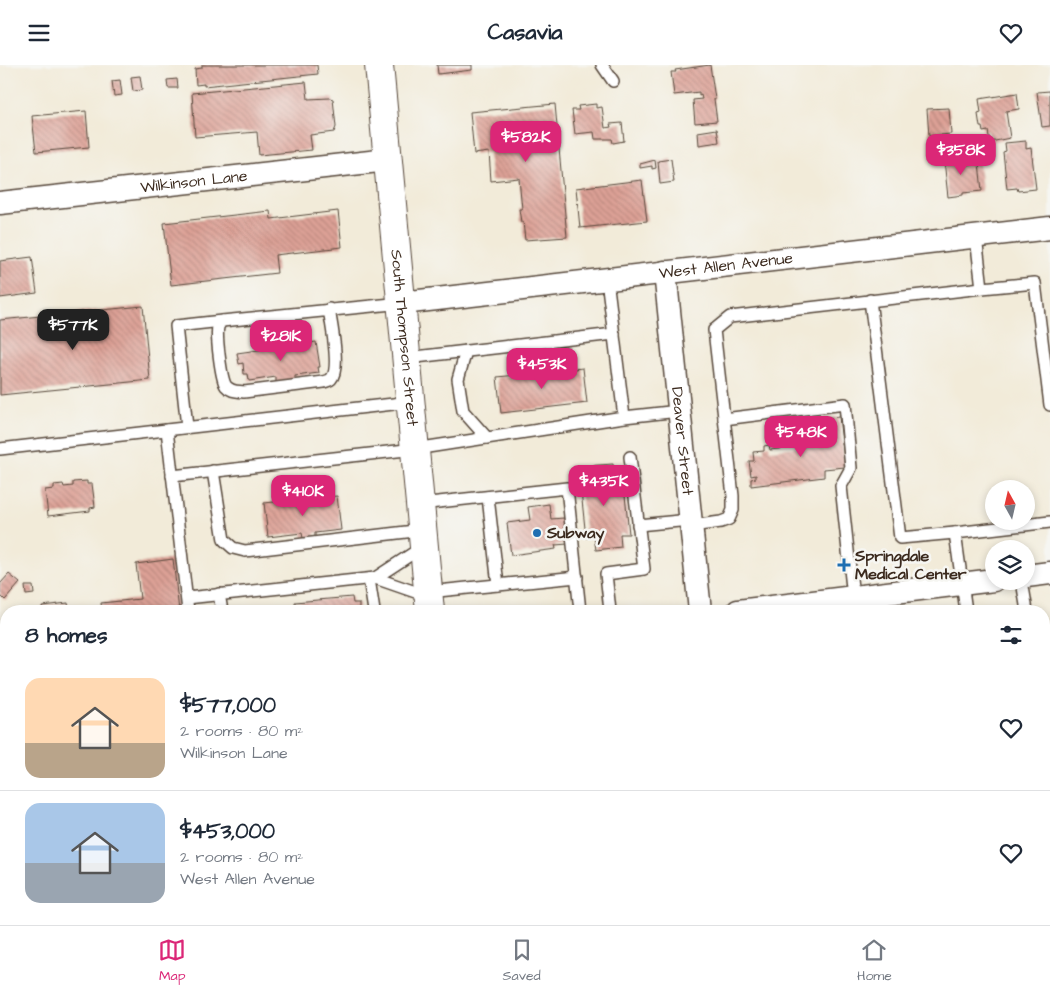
<!DOCTYPE html>
<html lang="en">
<head>
<meta charset="utf-8">
<style>
	:root { --surface:#fff; --page:#f6f6f7; --text:#1f2937; --muted:#747a83; --line:#e0e1e3; --accent:#db2777 }
	body { margin:0; font-family:"Architects Daughter",sans-serif; background:var(--page); color:var(--text); height:100vh; display:flex; flex-direction:column; font-size:19px; white-space:nowrap }
	* { box-sizing:border-box; margin:0 }
	p { font-size:16px; color:var(--muted) }
	.icon { flex:none; width:28px; height:28px; fill:none; stroke:currentColor; stroke-width:2; stroke-linecap:round; stroke-linejoin:round }
	.map { position:relative; flex:1; overflow:hidden }
	.panel { position:absolute; left:0px; top:540px; width:1050px; height:320px; display:flex; flex-direction:column; background:var(--surface); border-radius:20px 20px 0 0; box-shadow:0 2px 8px #0003 }
	.panel>* { flex:none }
	.needle { width:32px; rotate:352deg }
	.tools { position:absolute; left:985px; top:415px; display:grid; gap:10px }
	.tools a { display:grid; place-items:center; width:50px; height:50px; border-radius:50%; background:var(--surface); box-shadow:0 2px 8px #0003; font-size:25px }
	.price { position:absolute; translate:-50% -42px; padding:0 11px; border-radius:10px; background:var(--accent); color:#fff; font-size:16px; line-height:32px; filter:drop-shadow(0 1px 2px #0008) }
	.price::after { content:''; position:absolute; left:50%; top:30px; width:15px; height:11px; margin-left:-8px; background:inherit; clip-path:polygon(0 0,100% 0,50% 100%) }
	.price.active { background:#222; color:#fff }
	ul { padding:0; list-style:none }
	li { display:flex; align-items:center; gap:15px; height:125px; padding:0 25px }
	li+li { border-top:1px solid var(--line) }
	li span { display:grid; place-items:center; flex:none; width:140px; height:100px; border-radius:15px; color:#555 }
	li>.icon { margin-inline-start:auto }
	span .icon { width:60px; height:60px; fill:#fffc; stroke-width:1 }
	li b { font-size:21px }
	h2 { display:flex; justify-content:space-between; align-items:center; height:60px; padding:0 25px; font-size:21px }
	header { display:flex; justify-content:space-between; align-items:center; height:65px; padding:0 25px; background:var(--surface); font-size:22px; font-weight:700 }
	.tabs { display:flex; justify-content:space-around; align-items:center; height:70px; border-top:1px solid var(--line); background:var(--surface); font-size:14px; color:var(--muted) }
	.tabs a { display:grid; justify-items:center; gap:2px }
	.tabs .active { color:var(--accent) }
	.map>svg:first-child { display:block }
	.park { fill:url(#park-tufts); stroke:#687a4d }
	.water { fill:#53aed1; stroke:#476c78 }
	.building { fill:url(#building-back-hatch) }
	.lines { fill:none; stroke-linecap:round; stroke-linejoin:round }
	.service-casing { stroke:#56473a; stroke-width:14 }
	.minor-casing { stroke:#56473a; stroke-width:25 }
	.primary-casing { stroke:#56473a; stroke-width:30 }
	.path { stroke:#56473a; stroke-width:3; stroke-dasharray:4 4; stroke-linecap:butt }
	.service { stroke:#fff; stroke-width:11 }
	.minor { stroke:#fff; stroke-width:22 }
	.primary { stroke:#fff; stroke-width:28 }
	.poi-dot { fill:#1f6fb2; stroke:#f6f6f2; stroke-width:2 }
	.labels { text-anchor:middle; dominant-baseline:central; stroke-width:5; stroke-linejoin:round; paint-order:stroke }
	.street-label { font-size:16px; fill:#3b2a1e; stroke:#f6f6f2 }
	.poi-label { font-size:16px; font-weight:bold; fill:#3b2a1e; stroke:#f6f6f2; text-anchor:start }
</style>
</head>
<body>
<header><svg class="icon" aria-label="menu" viewBox="0 0 24 24"><path d="M4 6h16M4 12h16M4 18h16"/></svg>Casavia<svg class="icon" aria-label="heart" viewBox="0 0 24 24"><path d="M12 20l-8-8c-3-5 5-10 8-4 3-6 11-1 8 4z"/></svg></header>
<div class="map">
<svg width="1050" height="860" viewBox="0 0 1050 860">
	<defs>
		<pattern id="park-tufts" width="24" height="20" patternUnits="userSpaceOnUse" patternTransform="scale(1.25)"><rect width="24" height="20" fill="#95ca7c"/><path d="M3 7l-1-3M5 7V3M7 7l1-3M15 17l-1-3M17 17v-4M19 17l1-3" fill="none" stroke="#7ba465"/></pattern>
		<pattern id="building-back-hatch" width="6" height="6" patternUnits="userSpaceOnUse" patternTransform="scale(1.25)"><rect width="6" height="6" fill="#dda196"/><path d="M-1 5l2 2M0 0l6 6M5-1l2 2" fill="none" stroke="#b4837a"/></pattern>
	</defs>
	<rect width="100%" height="100%" fill="#f6f6f2"/>
	<filter id="ink" filterUnits="userSpaceOnUse"><feTurbulence type="fractalNoise" baseFrequency=".02" numOctaves="2"/><feDisplacementMap in="SourceGraphic" scale="10" xChannelSelector="R" yChannelSelector="G"/><feConvolveMatrix kernelMatrix="1 2 1 2 8 2 1 2 1" color-interpolation-filters="sRGB"/></filter>
	<filter id="wash" filterUnits="userSpaceOnUse"><feTurbulence type="fractalNoise" baseFrequency=".0096" numOctaves="4" result="noise"/><feDisplacementMap in="SourceGraphic" scale="20" xChannelSelector="R" yChannelSelector="G"/><feGaussianBlur stdDeviation="1.12" result="paint"/><feColorMatrix in="noise" values="0 0 0 0 0 0 0 0 0 0 0 0 0 0 0 0 0 1.4 0 .05"/><feComposite in="paint" operator="in"/></filter>
	<g filter="url(#wash)">
		<rect width="100%" height="100%" fill="#f2ebd9"/>
		<path class="park" d="M6,624v230h161l-1,6h-166v-235z"/>
		<path class="water" d="M6,666v176l-6,3v-178z"/>
		<g id="blocks">
			<g class="building">
				<path d="M202,0h115l1,9 -114,12v-2l-8,1 -1,-16 7,-1z"/>
				<path d="M437,0h35v5l-34,4z"/>
				<path d="M710,0l5,34h-1l3,22 -22,2 -2,-23 9,-1 -1,-4 -2,1v-4l-25,3 -3,-23h5l-1,-2z"/>
				<path d="M140,11l2,14 -9,1 -2,-14z"/>
				<path d="M177,14l1,9h-10l-1,-8z"/>
				<path d="M120,15l2,15 -8,1 -2,-15z"/>
				<path d="M306,17l2,17 22,-1 3,1 3,28 -2,5 -24,3 2,15 -53,5 -2,-23 -62,5 -3,-44z"/>
				<path d="M1050,26v35l-8,1 -5,-35z"/>
				<path d="M1017,28l2,16 -13,2 4,27 -20,4 -2,-11 -5,1 -1,-5h-2l-2,-13 3,-1 -2,-14z"/>
				<path d="M555,39l12,133 -42,3 -2,-18h-2l-2,-13h3l-3,-31 -28,3 -2,-29 -15,2 -4,-42z"/>
				<path d="M596,39v4l6,-1 3,21 6,-1 -1,-3 12,-1 2,18 -11,2 -1,-4h-17l-1,-7 -19,2 -3,-24h7l-1,-4z"/>
				<path d="M949,43l2,26 -22,2 -2,-27z"/>
				<path d="M86,46l3,36 -53,5 -4,-36z"/>
				<path d="M717,64l2,13 -20,3 -1,-13z"/>
				<path d="M1026,76v8l5,-1 5,41 -18,2 -1,-3 -10,1 -4,-37 3,-1 -1,-8z"/>
				<path d="M958,85l2,15 19,-2 3,28 -19,2v2l-15,2 -4,-37 2,-1 -1,-7z"/>
				<path d="M671,94l3,23 -14,2 -2,-23z"/>
				<path d="M655,95l1,8 -4,1v-3l-12,2v-4z"/>
				<path d="M642,115l5,41 -67,7 -4,-40z"/>
				<path d="M270,146l1,8 67,-8 4,36 -67,8 2,18 -106,12 -7,-62z"/>
				<path d="M32,192l5,36 -37,5v-37z"/>
				<path d="M143,241l7,74 -150,15v-75z"/>
				<path d="M316,277l4,25h-2l1,6 -24,3v4l-19,3v-6l-27,4 -1,-7h-4l-1,-11 -4,1 -2,-11z"/>
				<path d="M548,300l2,7 33,-4 4,35 -86,10 -4,-36 41,-4 -1,-7z"/>
				<path d="M839,352l6,50 -21,2v8l-73,9v-7l5,-1v-3l-5,1 -2,-15h5l-1,-9 11,-1v-5l5,-1 1,5 49,-6 -3,-25z"/>
				<path d="M613,399l2,12h8l6,58h-9l1,13 -25,3 -2,-13 -8,1 -6,-57 9,-1 -2,-14z"/>
				<path d="M87,416v3h5l3,23 -5,1v3l-42,5 -3,-26 9,-1v-4l9,-1 1,3 9,-1v-4z"/>
				<path d="M337,431l4,34 -26,3v4l-12,1 -1,-5 -34,4 -4,-34z"/>
				<path d="M549,439l2,15 13,-1 4,26 -13,1 1,4 -45,6 -4,-32 23,-3 -2,-13z"/>
				<path d="M173,494l6,52h-77l-1,-8 39,-4 -4,-35z"/>
				<path d="M9,509l11,9 -15,17 -5,-5v-11z"/>
				<path d="M25,521h8l1,8 -8,1z"/>
				<path d="M352,532l1,6h6v8h-63l-1,-9z"/>
				<path d="M68,538l1,6 19,-2 1,4h-46l-1,-5z"/>
				<path d="M1050,721v139h-270v-6h264v-132z"/>
				<path d="M247,854h49l1,6h-49z"/>
			</g>
		</g>
	</g>
	<g filter="url(#ink)">
		<use href="#blocks" fill-opacity="0" stroke="#56473a" stroke-width="1"/>
		<g class="lines">
			<defs>
				<g id="service">
					<path d="M602,0l11,16"/>
					<path d="M976,172l6,51 53,-5 15,122"/>
					<path d="M607,214l17,138 55,-6"/>
					<path d="M870,235l30,238 55,-5 11,78"/>
					<path d="M329,244c2,14 12,60 2,70 -2,2 -5,2 -7,3l-80,10c-7,-1 -13,0 -18,-6 -5,-7 -10,-50 -8,-59 0,-1 3,-5 4,-6l180,-18"/>
					<path d="M466,286l-8,28 5,32 24,27"/>
					<path d="M407,293l207,-24"/>
					<path d="M724,354l121,-15 6,64 -10,18 12,111"/>
					<path d="M187,362l-11,-101 46,-5"/>
					<path d="M167,365l21,181"/>
					<path d="M0,384l411,-47"/>
					<path d="M213,406l11,69 9,8 12,3 178,-21"/>
					<path d="M172,411l243,-27 209,-32"/>
					<path d="M488,432l10,88"/>
					<path d="M420,439l147,-16 13,123"/>
					<path d="M638,460l52,-5"/>
					<path d="M691,461l30,-4 8,-3 4,-9v-14l-19,-166 16,-13 252,-29"/>
					<path d="M955,468l95,-11"/>
					<path d="M375,513l49,-32"/>
					<path d="M369,514l5,32"/>
					<path d="M1022,516l5,30"/>
					<path d="M428,527l149,-15"/>
					<path d="M219,529l3,17"/>
					<path d="M187,533l188,-20 52,18"/>
					<path d="M610,546l-4,-37 38,-5 -14,-112"/>
					<path d="M1044,642l6,-1"/>
					<path d="M215,854v6"/>
					<path d="M666,854l1,6"/>
					<path d="M741,854v6"/>
					<path d="M304,856l22,-2"/>
					<path d="M541,860l1,-6"/>
				</g>
				<g id="minor">
					<path id="s1" d="M0,138l388,-43"/>
					<path id="s2" d="M665,207l35,339"/>
					<path id="s3" d="M402,238l648,-75"/>
					<path d="M1026,511l24,-3"/>
					<path d="M738,546l256,-31"/>
					<path d="M0,625l6,-1"/>
					<path d="M166,860l1,-6"/>
				</g>
				<g id="primary">
					<path id="s4" d="M379,0l51,546"/>
					<path d="M460,854v6"/>
				</g>
			</defs>
			<use href="#service" class="service-casing"/>
			<use href="#minor" class="minor-casing"/>
			<use href="#primary" class="primary-casing"/>
			<g class="path">
				<path d="M0,657h6"/>
				<path d="M29,860l12,-6"/>
				<path d="M106,860l1,-6"/>
			</g>
			<use href="#service" class="service"/>
			<use href="#minor" class="minor"/>
			<use href="#primary" class="primary"/>
		</g>
	</g>
	<g class="poi-dot">
		<circle cx="537" cy="468" r="5"/>
		<path d="M841.5 492.5h5v5h5v5h-5v5h-5v-5h-5v-5h5z"/>
	</g>
	<g class="labels">
		<g class="street-label">
			<text stroke="none"><textPath href="#s1" startOffset="195">Wilkinson Lane</textPath></text>
			<text stroke="none"><textPath href="#s3" startOffset="326">West Allen Avenue</textPath></text>
			<text stroke="none"><textPath href="#s4" startOffset="274">South Thompson Street</textPath></text>
			<text stroke="none"><textPath href="#s2" startOffset="170">Deaver Street</textPath></text>
		</g>
		<g class="poi-label">
			<text x="547" y="468">Subway</text>
			<text x="855" y="491">Springdale<tspan x="855" dy="18">Medical Center</tspan></text>
		</g>
	</g>
</svg>
<div class="tools">
<a><svg class="needle" viewBox="-14 -14 28 28"><path d="M0-13l5 13h-10z" fill="#e53935"/><path d="M0 13l5-13h-10z" fill="#747a83"/></svg></a>
<a><svg class="icon" aria-label="layers" viewBox="0 0 24 24"><path d="M12 4l9 5-9 5-9-5zM3 14l9 5 9-5"/></svg></a>
</div>
<b class="price" style="left:526px;top:98px">$582K</b>
<b class="price" style="left:961px;top:111px">$358K</b>
<b class="price active" style="left:73px;top:286px">$577K</b>
<b class="price" style="left:281px;top:297px">$281K</b>
<b class="price" style="left:542px;top:325px">$453K</b>
<b class="price" style="left:801px;top:393px">$548K</b>
<b class="price" style="left:604px;top:442px">$435K</b>
<b class="price" style="left:303px;top:452px">$410K</b>
<section class="panel">
<h2>8 homes<svg class="icon" aria-label="filters" viewBox="0 0 24 24"><path d="M4 7h16M4 17h16"/><circle cx="9" cy="7" r="2"/><circle cx="15" cy="17" r="2"/></svg></h2>
<ul>
<li><span style="background:linear-gradient(#ffd9b3 65%,#b9a48a 0)"><svg class="icon" aria-label="home" viewBox="0 0 24 24"><path d="M3 11l9-7 9 7M6 9v11h12V9"/></svg></span><div><b>$577,000</b><p>2 rooms · 80 m²</p><p>Wilkinson Lane</p></div><svg class="icon" aria-label="heart" viewBox="0 0 24 24"><path d="M12 20l-8-8c-3-5 5-10 8-4 3-6 11-1 8 4z"/></svg></li>
<li><span style="background:linear-gradient(#a9c7e8 60%,#9aa5b1 0)"><svg class="icon" aria-label="home" viewBox="0 0 24 24"><path d="M3 11l9-7 9 7M6 9v11h12V9"/></svg></span><div><b>$453,000</b><p>2 rooms · 80 m²</p><p>West Allen Avenue</p></div><svg class="icon" aria-label="heart" viewBox="0 0 24 24"><path d="M12 20l-8-8c-3-5 5-10 8-4 3-6 11-1 8 4z"/></svg></li>
</ul>
</section>
</div>
<nav class="tabs">
<a class="active"><svg class="icon" aria-label="map" viewBox="0 0 24 24"><path d="M3 6l6-2 6 2 6-2v14l-6 2-6-2-6 2zM9 4v14M15 6v14"/></svg>Map</a>
<a><svg class="icon" aria-label="saved" viewBox="0 0 24 24"><path d="M7 4h10v16l-5-4-5 4z"/></svg>Saved</a>
<a><svg class="icon" aria-label="home" viewBox="0 0 24 24"><path d="M3 11l9-7 9 7M6 9v11h12V9"/></svg>Home</a>
</nav>
</body>
</html>
